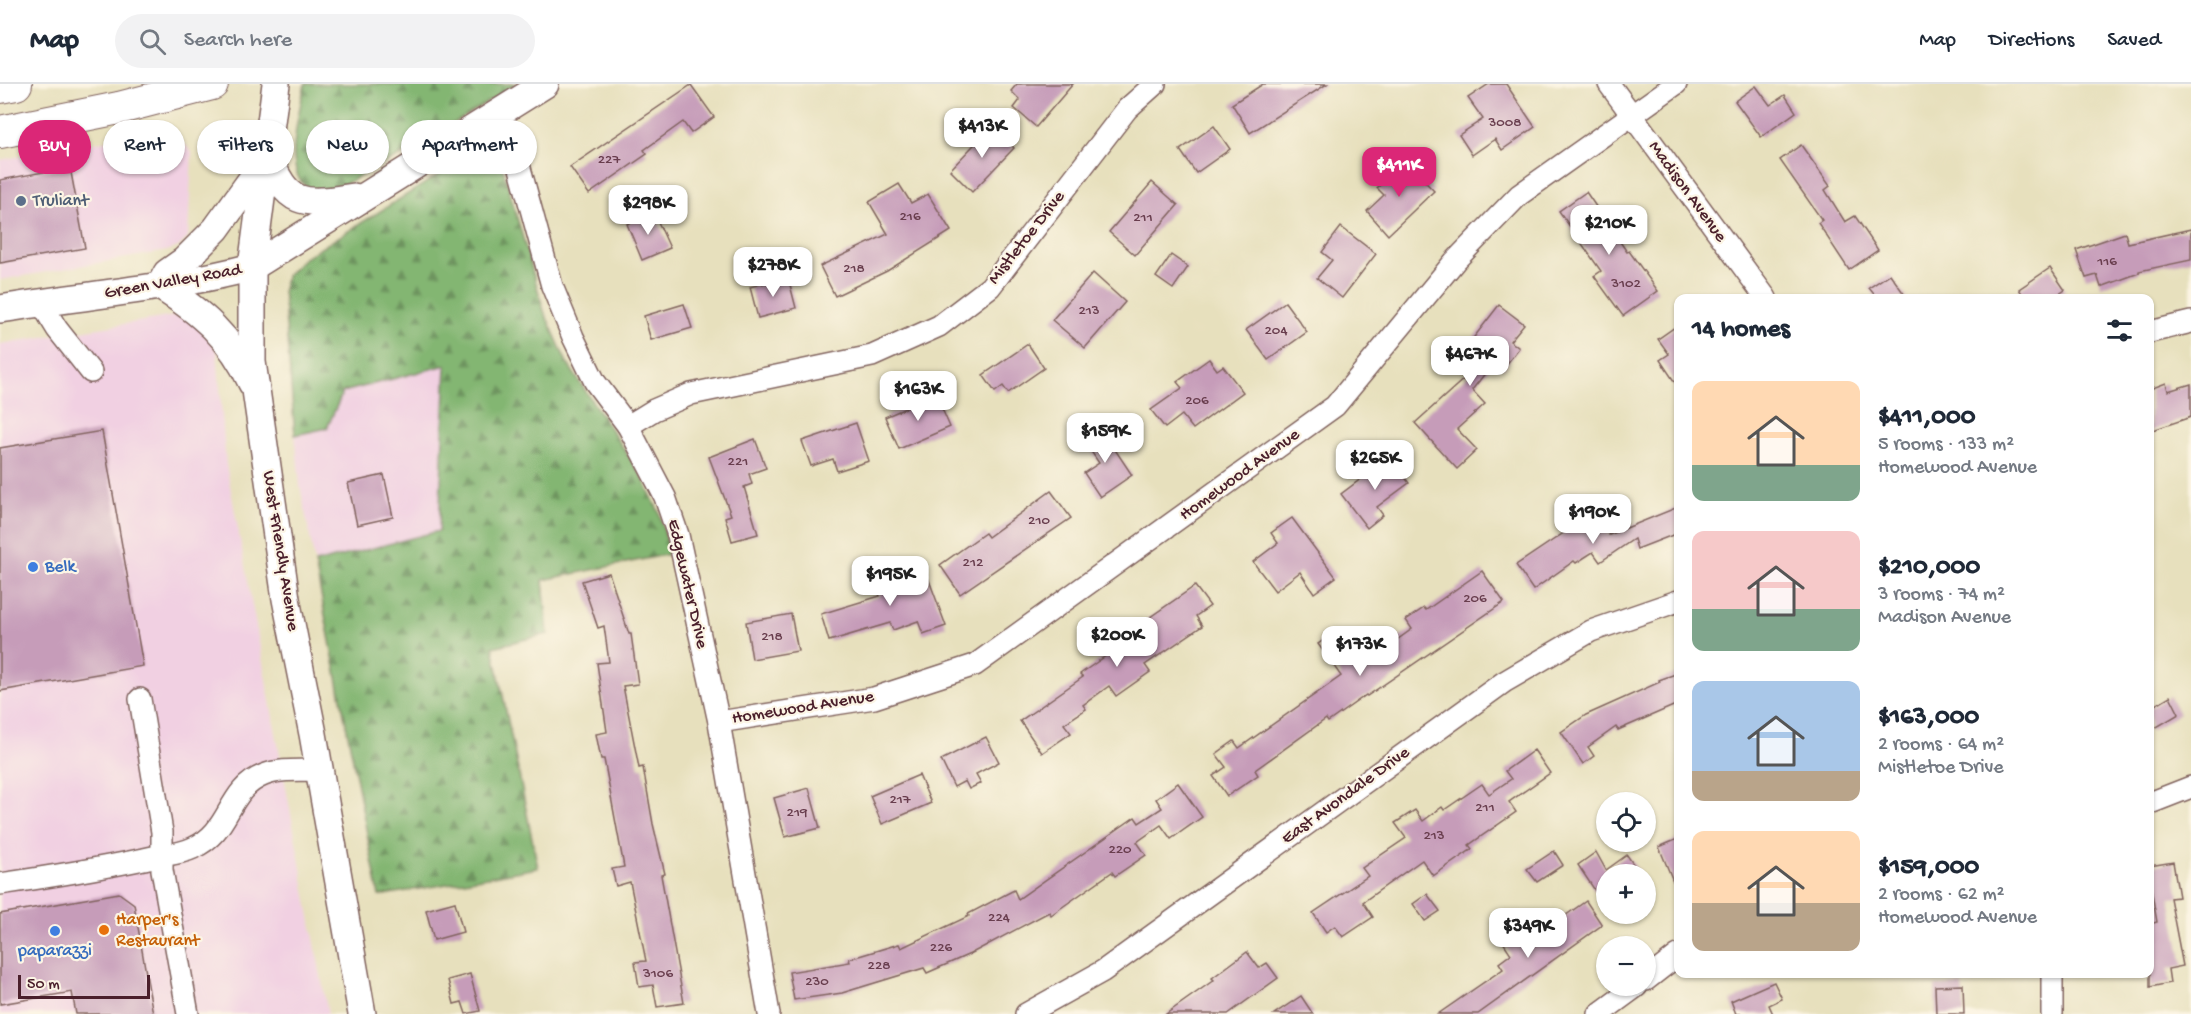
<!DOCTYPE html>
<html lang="en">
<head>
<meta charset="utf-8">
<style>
	:root { --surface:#fff; --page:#f2f2f3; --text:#1f2937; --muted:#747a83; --line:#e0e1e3; --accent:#db2777 }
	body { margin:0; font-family:"Gochi Hand",sans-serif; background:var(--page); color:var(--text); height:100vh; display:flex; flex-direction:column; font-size:22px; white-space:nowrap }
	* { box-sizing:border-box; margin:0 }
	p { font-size:20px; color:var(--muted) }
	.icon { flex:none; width:33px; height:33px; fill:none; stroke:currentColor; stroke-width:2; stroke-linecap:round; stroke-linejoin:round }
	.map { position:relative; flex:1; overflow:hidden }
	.sheet { position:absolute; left:1674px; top:210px; width:480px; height:684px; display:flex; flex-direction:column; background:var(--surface); border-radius:12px; box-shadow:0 2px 4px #0004 }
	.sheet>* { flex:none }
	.hud { position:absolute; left:18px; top:36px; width:570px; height:54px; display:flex; gap:12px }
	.buttons { position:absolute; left:1596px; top:708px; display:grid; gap:12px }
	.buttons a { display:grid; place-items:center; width:60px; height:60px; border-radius:50%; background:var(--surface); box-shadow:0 2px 4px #0004; font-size:30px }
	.scale { position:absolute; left:18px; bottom:15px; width:132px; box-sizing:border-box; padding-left:6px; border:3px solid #4a1f2b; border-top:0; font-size:16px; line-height:21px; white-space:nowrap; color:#4a1f2b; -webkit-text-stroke:4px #fcf5e5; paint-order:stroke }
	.price { position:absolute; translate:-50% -51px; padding:0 14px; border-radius:12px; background:#fff; color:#222; font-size:20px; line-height:39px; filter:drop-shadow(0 2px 3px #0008) }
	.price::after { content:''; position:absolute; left:50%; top:36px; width:18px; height:14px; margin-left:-9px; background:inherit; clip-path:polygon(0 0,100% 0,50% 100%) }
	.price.active { background:var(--accent); color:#fff }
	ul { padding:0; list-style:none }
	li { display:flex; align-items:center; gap:18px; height:150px; padding:0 18px }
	li span { display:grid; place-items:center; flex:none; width:168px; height:120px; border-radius:12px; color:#555 }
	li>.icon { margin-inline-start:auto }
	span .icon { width:72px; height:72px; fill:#fffc; stroke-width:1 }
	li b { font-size:26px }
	h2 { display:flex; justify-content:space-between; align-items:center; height:72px; padding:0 18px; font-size:26px }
	.chip { padding:0 21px; border-radius:27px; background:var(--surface); box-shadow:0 2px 4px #0004; font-size:21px; line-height:54px }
	.chip.active { background:var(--accent); color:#fff }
	header { display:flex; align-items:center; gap:36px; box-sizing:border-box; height:84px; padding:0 30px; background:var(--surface); border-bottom:2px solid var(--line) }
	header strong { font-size:28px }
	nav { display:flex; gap:33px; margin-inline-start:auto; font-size:21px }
	.search { width:420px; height:54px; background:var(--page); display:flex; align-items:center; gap:15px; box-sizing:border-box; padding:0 21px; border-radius:33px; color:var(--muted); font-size:22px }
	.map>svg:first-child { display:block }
	.built { fill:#f1d0e2 }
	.forest { fill:url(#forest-firs); stroke:#666a4e; stroke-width:1.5 }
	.building { fill:#c69cb9 }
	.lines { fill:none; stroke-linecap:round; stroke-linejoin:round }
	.minor-casing { stroke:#81635e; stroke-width:24 }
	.major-casing { stroke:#81635e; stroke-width:30 }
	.highway-casing { stroke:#81635e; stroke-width:34 }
	.minor { stroke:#fff; stroke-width:21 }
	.major { stroke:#fff; stroke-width:27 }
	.highway { stroke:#fff; stroke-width:32 }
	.service-dot { fill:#5c6f8a; stroke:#fcf5e5; stroke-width:2 }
	.shop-dot { fill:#3f7fe0; stroke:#fcf5e5; stroke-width:2 }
	.food-dot { fill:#e8710a; stroke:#fcf5e5; stroke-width:2 }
	.labels { text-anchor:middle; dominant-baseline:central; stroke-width:4.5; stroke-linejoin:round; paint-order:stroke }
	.number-label { font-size:15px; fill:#693e4e }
	.street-label { font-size:18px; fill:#4a1f2b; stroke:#fcf5e5 }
	.service-label { font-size:18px; fill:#4e5e75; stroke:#fcf5e5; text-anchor:start }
	.shop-label { font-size:18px; fill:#366cbe; stroke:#fcf5e5; text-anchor:start }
	.food-label { font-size:18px; fill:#c56008; stroke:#fcf5e5; text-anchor:start }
</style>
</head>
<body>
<header>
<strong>Map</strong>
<div class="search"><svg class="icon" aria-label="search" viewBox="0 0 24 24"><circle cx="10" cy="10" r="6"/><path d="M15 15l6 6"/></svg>Search here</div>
<nav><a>Map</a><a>Directions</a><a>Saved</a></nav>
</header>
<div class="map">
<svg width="2191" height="930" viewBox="0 0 2191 930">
	<defs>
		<pattern id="forest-firs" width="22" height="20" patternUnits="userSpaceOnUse" patternTransform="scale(1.5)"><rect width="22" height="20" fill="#83b672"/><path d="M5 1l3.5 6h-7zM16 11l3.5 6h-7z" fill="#6d935e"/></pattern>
	</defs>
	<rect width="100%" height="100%" fill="#fcf5e5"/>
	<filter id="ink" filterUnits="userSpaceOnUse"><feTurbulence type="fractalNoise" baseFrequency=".0167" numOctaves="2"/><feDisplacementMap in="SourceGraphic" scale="12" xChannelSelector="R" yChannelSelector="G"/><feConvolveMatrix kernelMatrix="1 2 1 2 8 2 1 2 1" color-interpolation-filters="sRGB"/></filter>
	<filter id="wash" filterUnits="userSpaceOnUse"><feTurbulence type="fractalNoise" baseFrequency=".008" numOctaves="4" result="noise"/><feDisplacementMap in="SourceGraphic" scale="24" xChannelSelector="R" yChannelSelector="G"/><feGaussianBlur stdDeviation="1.35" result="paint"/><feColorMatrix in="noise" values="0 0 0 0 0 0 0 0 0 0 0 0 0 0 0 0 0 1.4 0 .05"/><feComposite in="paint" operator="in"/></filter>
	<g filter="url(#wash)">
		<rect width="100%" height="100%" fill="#e7e0bd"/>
		<g class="built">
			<path d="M170,45l22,23 -4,86 -10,9 -11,4 -167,29v-120z"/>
			<path d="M174,232l13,2 11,5 19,28 9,113 102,550h-328v-670z"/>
			<path d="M446,280l-7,167 -124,32 -15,-77 -5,-51 32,-7 16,-36z"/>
		</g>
		<g class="forest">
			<path d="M305,0h212l-104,65 -84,43c-4,0 -10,0 -14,-1 -37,-9 -15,-81 -10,-107z"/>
			<path d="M485,62l10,2 4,7 45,156 23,52 74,112 18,37 11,42 -127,26 5,54 -55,13 45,221 -159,28 -64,-333 124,-32 7,-166 -103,27 -16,36 -32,7 -12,-146 3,-13 17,-17z"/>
		</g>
		<g id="blocks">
			<g class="building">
				<path d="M1017,0h56l-37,43 -22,-19 6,-8 -9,-9z"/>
				<path d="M1263,0h64l-77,49 -18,-29z"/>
				<path d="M1489,0h17l29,43 -33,23 -7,-11 -23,16 -13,-20 24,-16 -15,-21z"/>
				<path d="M691,1l23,32 -23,16 -8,-11 -39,28 3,4 -58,40 -19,-27z"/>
				<path d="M1756,2l14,19 15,-10 11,17 -35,25 -26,-36z"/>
				<path d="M992,42l22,22 -42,44 -22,-22z"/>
				<path d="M1214,42l16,23 -34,24 -16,-23z"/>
				<path d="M1801,61l29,41 -5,4 20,32 10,-6 23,34 -29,20 -31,-47 4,-3 -42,-60z"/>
				<path d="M1405,77l29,30 -46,44 -21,-24 17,-16 -7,-7z"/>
				<path d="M70,83l15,81 -85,15v-83z"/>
				<path d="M1152,98l26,23 -43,50 -26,-23z"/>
				<path d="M899,100l12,19 17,-9 23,37 -64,40 -52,25 -15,-30 68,-32 -19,-32z"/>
				<path d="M1586,108l41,60 2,-1 29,40 -35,25 -29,-40 7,-5 -42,-60z"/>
				<path d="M654,129l16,35 -28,12 -15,-36z"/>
				<path d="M1341,143l35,27 -34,44 -25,-20 15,-18 -10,-8z"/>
				<path d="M2191,145v31l-52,11v2l-38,14 -4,-12 -11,3 -10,-28 49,-17 3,10z"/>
				<path d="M1171,171l17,12 -15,22 -17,-12z"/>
				<path d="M2050,184l15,22 -12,8h-28l-6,-9z"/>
				<path d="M1093,189l32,29 -40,46 -33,-28z"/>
				<path d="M1890,190l17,24h-30l-8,-10z"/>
				<path d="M788,193l8,31 -38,10 -8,-31z"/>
				<path d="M1285,218l22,30 -39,28 -22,-30z"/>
				<path d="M684,220l8,24 -41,12 -7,-24z"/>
				<path d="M1499,221l25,19 -14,17 9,7 -16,21 -9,-7 -22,28 13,14 -28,25 20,21 -20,19 -42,-46 62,-56 -16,-13z"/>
				<path d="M1678,241v62l-18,-27 9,-6 -11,-15z"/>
				<path d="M1028,260l16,24 -36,25 -5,-7 -8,6 -12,-17z"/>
				<path d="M1209,275l8,11 6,-4 20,26 -50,37 -11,-14 -17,13 -14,-18 31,-22 -5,-6z"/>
				<path d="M2166,299l2,8 23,-7v33l-41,14v-42z"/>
				<path d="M936,311l14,32 -51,22 -14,-32z"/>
				<path d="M856,339l13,38 -32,10 -4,-12 -22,7 -9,-25z"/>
				<path d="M1100,343l32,48 -32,22 -16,-24 15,-10 -17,-25z"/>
				<path d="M102,347l41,235 -143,25v-243z"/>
				<path d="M755,355l11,29 -17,6 3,10 -8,3 14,47 -26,7 -7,-24 6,-2 -22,-58z"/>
				<path d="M1390,373l19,26 -32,24 6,8 -16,13 -26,-34z"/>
				<path d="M384,391l9,42 -36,8 -9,-42z"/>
				<path d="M1051,407l20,27 -111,76 -20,-29 45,-32 3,4z"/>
				<path d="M1678,423v26l-41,16 -3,-10 -34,23 -7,-10 -17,11 -2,-2 -41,29 -17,-25 67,-45 8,11 10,-7 8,11z"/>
				<path d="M1292,434l44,59 -22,16 -14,-21 -25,19 -22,-29 25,-19 -7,-10z"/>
				<path d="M923,480l23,62 -23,8 -5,-13 -25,9 -3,-7 -61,18 -8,-27 59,-18 -5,-14z"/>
				<path d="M1482,487l22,31 -137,94 -1,-1 -38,27 -2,-3 -71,51 3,5 -31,21 -14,-20 13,-9 -10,-13 18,-13 5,7 102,-72 -23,-32 16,-11 18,26 14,-11 7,9 39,-28 -6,-9 18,-12 2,2z"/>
				<path d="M609,489l20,61h2l7,50 -15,2 16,82 4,-1 10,57 12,50 -4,1 23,128 -27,4 -4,-22 -14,2 -4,-25 11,-1 -16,-79 -14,4 -4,-17 12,-2 -20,-108h-3l-5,-25 11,-2 -10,-69 12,-1 -5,-36 -6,2 -16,-47z"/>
				<path d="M1195,502l15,20 -14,10 6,10 -57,39 5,7 -34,24 -7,-10 -26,19 3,4 -22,15 7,9 -29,20 -22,-32 63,-44 -3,-3 67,-47 -4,-5z"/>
				<path d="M791,530l7,37 -46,8 -6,-37z"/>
				<path d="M1678,589v31l-60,26 -2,-3 -28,20 6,9 -11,8 -22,-32 25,-17 74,-33 -1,-2z"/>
				<path d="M2170,612l9,18 -29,17v-23z"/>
				<path d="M986,653l13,25 -23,12 5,9 -12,6 -4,-8 -11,6 -13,-27z"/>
				<path d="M1534,666l16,23 -41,29 7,10 -47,33 3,4 -39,27 -11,-16 -59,42 10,15 -30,20 -8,-11 -9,6 -13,-19 55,-37 -6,-8 44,-30 -11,-15 20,-13 8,11 19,-14 2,3 38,-26 7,10 22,-15 -6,-8z"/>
				<path d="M919,691l12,28 -49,21 -12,-28z"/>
				<path d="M1178,699l24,34 -31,22 -10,-14 -24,17 9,13 -31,21 -3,-4 -61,43 -2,-3 -79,42 -43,19 -3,-5 -82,25 -48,7 -5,-28 61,-10 -1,-3 50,-15 2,4 68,-32 -1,-2 46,-24 4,9 117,-82 4,6 23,-15 -6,-9z"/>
				<path d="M809,704l11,40 -35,9 -11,-39z"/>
				<path d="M1678,755v54l-19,-46z"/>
				<path d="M1554,767l9,14 -26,17 -10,-13z"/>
				<path d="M1596,768l10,18 21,-15 13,19h-34v33l-28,-42z"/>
				<path d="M2173,778l6,35 -9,1 13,68 -15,3 2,14 -20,4v-63l7,-2 -7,-40v-16z"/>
				<path d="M119,809l15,11 19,110h-77l-4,-22 -72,12v-90z"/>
				<path d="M1427,810l13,17 -15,10 -12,-17z"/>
				<path d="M1586,817l16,24 -124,89h-40l65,-45 -4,-6 12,-9 -8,-12 17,-12 8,12z"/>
				<path d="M455,818l8,30 -29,8 -8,-30z"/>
				<path d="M1247,868l12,16 8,-5 11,15 -50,36h-62l48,-34 -2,-2z"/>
				<path d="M470,890l10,37 -14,3 -4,-12 -8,2 -6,-24z"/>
				<path d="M1774,898l8,17 -13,6 4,9h-37l-5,-13z"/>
				<path d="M1963,901l1,29h-28l-1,-28z"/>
				<path d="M1301,912l12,18h-39z"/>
			</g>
		</g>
	</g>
	<g filter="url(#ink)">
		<use href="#blocks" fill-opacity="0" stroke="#81635e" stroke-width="1.5"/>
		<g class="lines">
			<defs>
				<g id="minor">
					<path d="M1609,0l157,214"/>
					<path d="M499,30l16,36 37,136 21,51 22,45 33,44 37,71 13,38 41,187 50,292"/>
					<path d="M41,219l16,26 34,43"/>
					<path d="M2150,248l41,-10"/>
					<path d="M628,342l26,-16 37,-16 181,-38 67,-30 51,-39 137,-178 28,-25"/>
					<path d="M140,615l22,133v38l26,144"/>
					<path d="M719,638l155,-24 101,-33 360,-259 120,-145 64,-66 157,-111"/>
					<path d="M2150,719l41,-16"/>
					<path d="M0,800c48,-7 96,-15 144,-25 16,-4 35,-4 49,-11 39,-17 33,-58 71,-73 17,-7 38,-4 55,-5"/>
					<path d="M2052,890v40"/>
					<path d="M1646,896l32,-25"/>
					<path d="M1026,930l77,-43 401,-289 87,-51 87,-30"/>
					<path d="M1599,930l38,-28"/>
				</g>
				<g id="major">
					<path d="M276,0l-24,183v95l34,237 27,135 49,280"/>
					<path d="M267,69c20,54 35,52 87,44"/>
					<path d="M160,202l7,-13 17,-12 32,-32 47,-65"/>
					<path d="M160,202c41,26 71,51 92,97"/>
					<path d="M0,225c84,-14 170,-20 252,-42l293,-183"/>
				</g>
				<g id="highway">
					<path d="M0,3l16,-3"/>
					<path d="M0,48l119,-24 93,-24"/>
				</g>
			</defs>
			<use href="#minor" class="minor-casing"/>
			<use href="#major" class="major-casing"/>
			<use href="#highway" class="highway-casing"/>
			<use href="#minor" class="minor"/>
			<use href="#major" class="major"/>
			<use href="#highway" class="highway"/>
		</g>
	</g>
	<circle class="service-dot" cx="21" cy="117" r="6"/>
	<g class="shop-dot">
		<circle cx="33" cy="483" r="6"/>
		<circle cx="55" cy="847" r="6"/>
	</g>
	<circle class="food-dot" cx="104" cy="846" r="6"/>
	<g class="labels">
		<g class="number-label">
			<text x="1505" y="39">3008</text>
			<text x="609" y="76">227</text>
			<text x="910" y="133">216</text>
			<text x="1143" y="134">211</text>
			<text x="2107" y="178">116</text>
			<text x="854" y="185">218</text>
			<text x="1626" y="200">3102</text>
			<text x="1089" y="227">213</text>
			<text x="1276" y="247">204</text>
			<text x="1197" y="317">206</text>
			<text x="738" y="378">221</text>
			<text x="1039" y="437">210</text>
			<text x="973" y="479">212</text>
			<text x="1475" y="515">206</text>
			<text x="772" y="553">218</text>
			<text x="900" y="716">217</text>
			<text x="1485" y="724">211</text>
			<text x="797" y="729">219</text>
			<text x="1434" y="752">213</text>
			<text x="1120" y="766">220</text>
			<text x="999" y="834">224</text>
			<text x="941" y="864">226</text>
			<text x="879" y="882">228</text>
			<text x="658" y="890">3106</text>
			<text x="817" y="898">230</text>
		</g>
		<g class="street-label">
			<text transform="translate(1687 108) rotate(54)">Madison Avenue</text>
			<text transform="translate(1027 154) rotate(-52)">Mistletoe Drive</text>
			<text transform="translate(173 198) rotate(-10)">Green Valley Road</text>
			<text transform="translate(1240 391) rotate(-36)">Homewood Avenue</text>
			<text transform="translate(280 467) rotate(81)">West Friendly Avenue</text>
			<text transform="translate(687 500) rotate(77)">Edgewater Drive</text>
			<text transform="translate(803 624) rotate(-9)">Homewood Avenue</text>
			<text transform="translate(1346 712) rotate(-36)">East Avondale Drive</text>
		</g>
		<g class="service-label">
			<text x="33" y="117">Truliant</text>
		</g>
		<g class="shop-label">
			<text x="45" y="483">Belk</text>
			<text x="55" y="867" text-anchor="middle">paparazzi</text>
		</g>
		<g class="food-label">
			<text x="116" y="836">Harper's<tspan x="116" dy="21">Restaurant</tspan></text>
		</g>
	</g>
</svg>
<div class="buttons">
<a><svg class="icon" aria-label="locate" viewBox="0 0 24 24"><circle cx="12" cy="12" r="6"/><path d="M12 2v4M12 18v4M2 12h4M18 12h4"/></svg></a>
<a>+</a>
<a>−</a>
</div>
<div class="scale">50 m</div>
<b class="price" style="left:982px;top:75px">$413K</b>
<b class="price active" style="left:1399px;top:114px">$411K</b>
<b class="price" style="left:648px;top:152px">$298K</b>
<b class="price" style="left:1609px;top:172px">$210K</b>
<b class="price" style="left:773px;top:214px">$278K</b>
<b class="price" style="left:1470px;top:303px">$467K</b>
<b class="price" style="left:918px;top:338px">$163K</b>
<b class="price" style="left:1105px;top:380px">$159K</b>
<b class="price" style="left:1375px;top:407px">$265K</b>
<b class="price" style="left:1593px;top:461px">$190K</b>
<b class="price" style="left:890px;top:523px">$195K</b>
<b class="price" style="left:1117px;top:584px">$200K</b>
<b class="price" style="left:1360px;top:593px">$173K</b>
<b class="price" style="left:1528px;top:875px">$349K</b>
<div class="hud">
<a class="chip active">Buy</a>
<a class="chip">Rent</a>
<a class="chip">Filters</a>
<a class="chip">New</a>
<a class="chip">Apartment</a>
</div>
<section class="sheet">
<h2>14 homes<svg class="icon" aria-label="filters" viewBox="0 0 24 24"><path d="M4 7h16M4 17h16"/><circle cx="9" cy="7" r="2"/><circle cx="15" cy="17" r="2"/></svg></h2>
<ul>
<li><span style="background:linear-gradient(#ffd9b3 70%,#7fa58c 0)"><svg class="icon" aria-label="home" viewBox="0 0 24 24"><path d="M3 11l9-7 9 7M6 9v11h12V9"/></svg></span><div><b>$411,000</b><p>5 rooms · 133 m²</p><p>Homewood Avenue</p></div></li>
<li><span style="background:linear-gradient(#f6c9c9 65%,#7fa58c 0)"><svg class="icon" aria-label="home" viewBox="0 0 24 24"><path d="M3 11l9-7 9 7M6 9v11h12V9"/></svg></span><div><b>$210,000</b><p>3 rooms · 74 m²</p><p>Madison Avenue</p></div></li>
<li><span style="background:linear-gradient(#a9c7e8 75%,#b9a48a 0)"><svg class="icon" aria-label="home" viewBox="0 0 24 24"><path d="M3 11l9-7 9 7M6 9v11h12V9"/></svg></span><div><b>$163,000</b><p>2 rooms · 64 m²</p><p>Mistletoe Drive</p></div></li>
<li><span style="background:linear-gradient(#ffd9b3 60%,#b9a48a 0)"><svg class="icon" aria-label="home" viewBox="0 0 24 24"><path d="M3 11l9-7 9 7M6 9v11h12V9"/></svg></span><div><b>$159,000</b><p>2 rooms · 62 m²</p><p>Homewood Avenue</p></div></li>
</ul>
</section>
</div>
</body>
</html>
